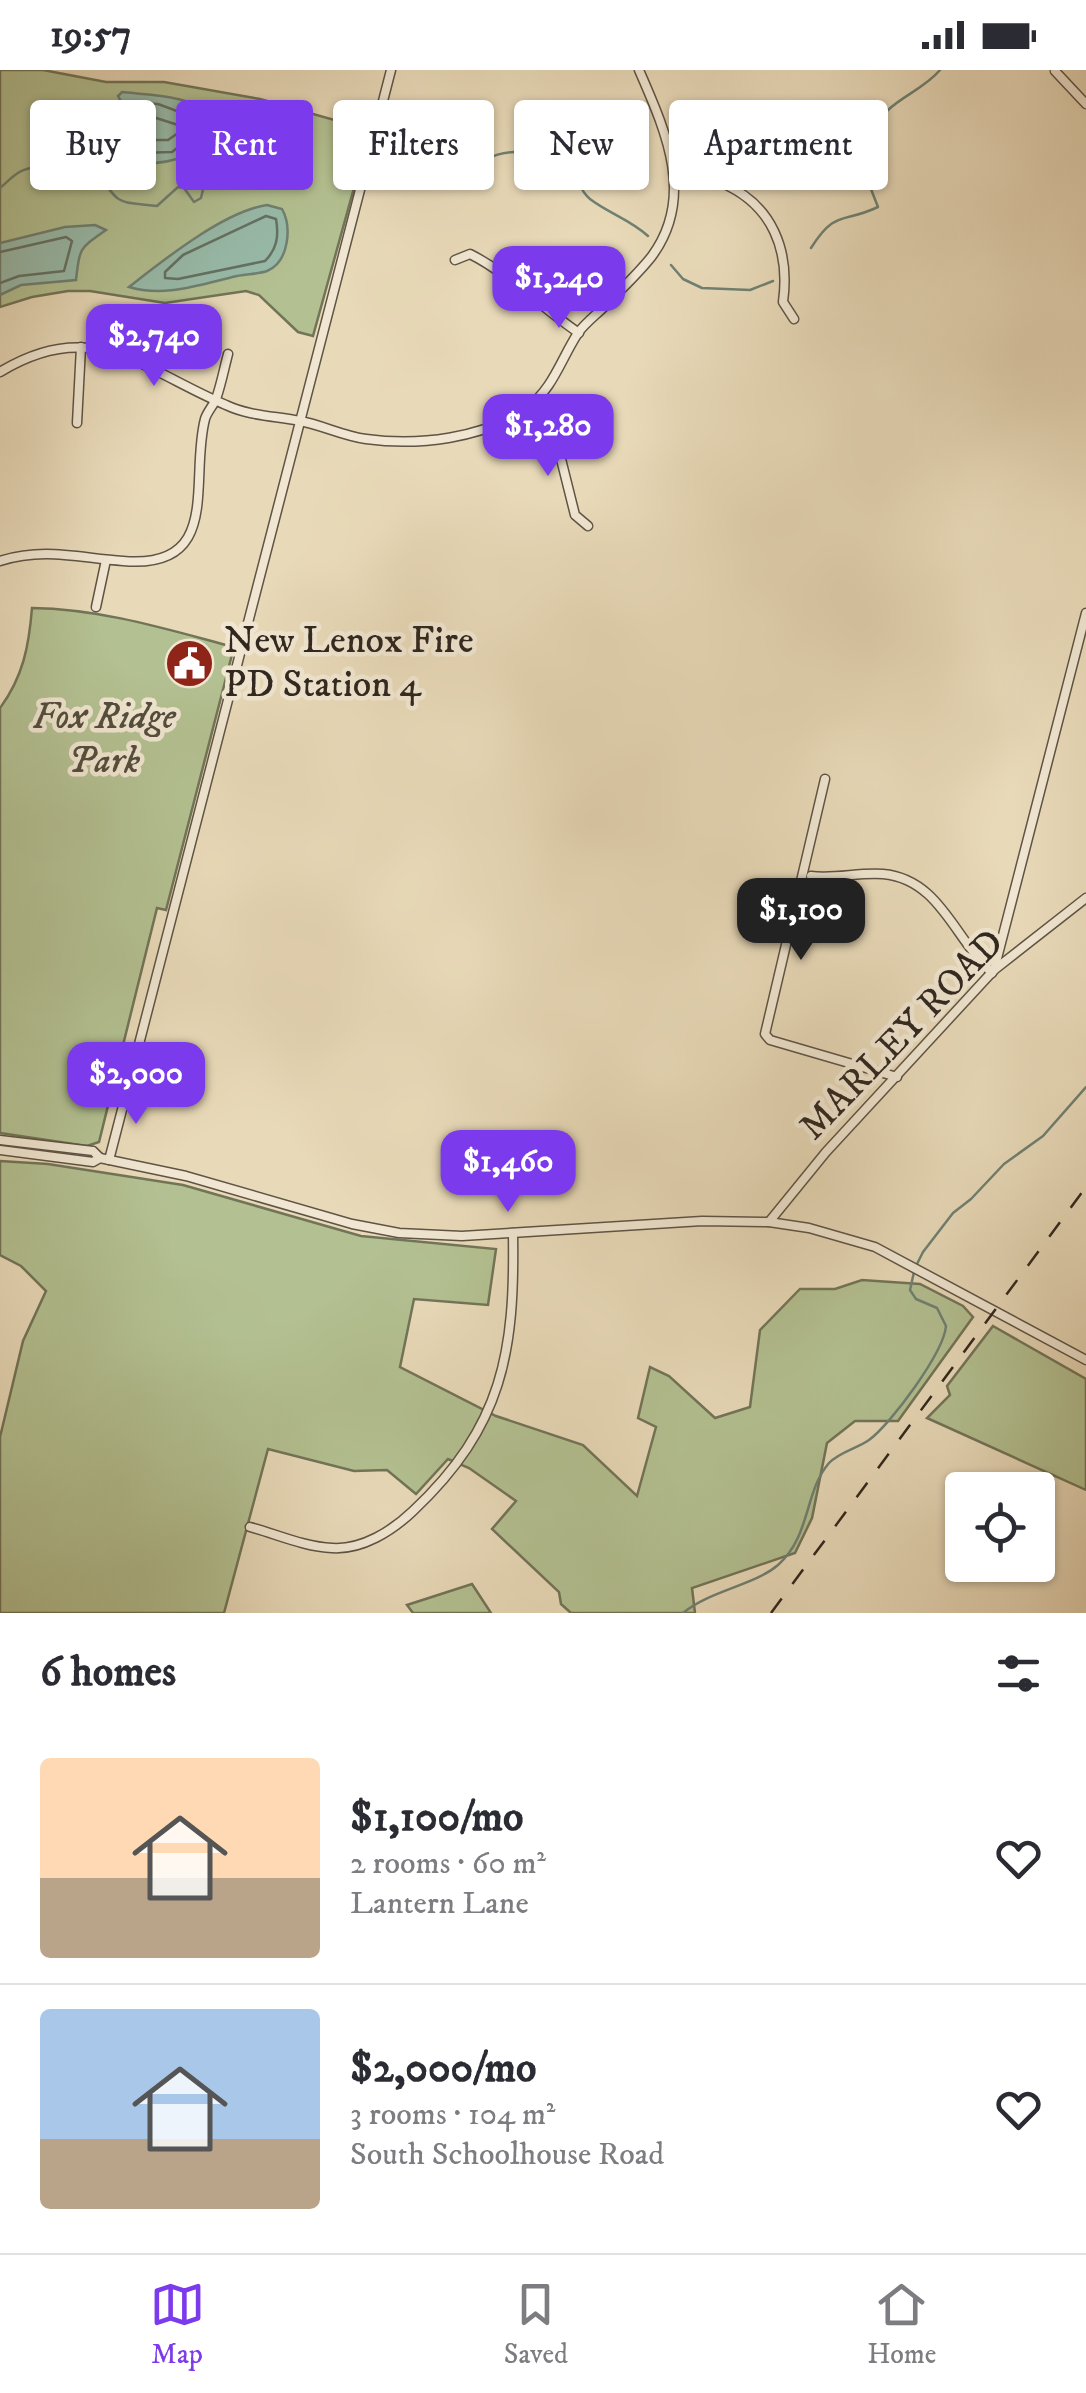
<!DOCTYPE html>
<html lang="en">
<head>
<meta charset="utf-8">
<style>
	:root { --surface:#fff; --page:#f2f2f3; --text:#2b2b33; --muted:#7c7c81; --line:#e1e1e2; --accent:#7c3aed }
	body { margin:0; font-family:"IM FELL DW Pica",serif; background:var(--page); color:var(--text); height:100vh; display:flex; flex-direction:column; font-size:38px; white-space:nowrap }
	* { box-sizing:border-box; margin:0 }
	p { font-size:32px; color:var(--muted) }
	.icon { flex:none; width:55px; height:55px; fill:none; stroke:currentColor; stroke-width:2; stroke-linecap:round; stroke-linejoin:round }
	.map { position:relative; height:1543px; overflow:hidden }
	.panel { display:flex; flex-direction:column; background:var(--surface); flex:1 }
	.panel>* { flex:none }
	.banner { position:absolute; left:30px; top:30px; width:1028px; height:90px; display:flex; gap:20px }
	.controls { position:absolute; left:945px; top:1402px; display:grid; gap:20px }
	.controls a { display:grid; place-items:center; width:110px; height:110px; border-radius:10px; background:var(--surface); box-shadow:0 2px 8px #0004; font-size:50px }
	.price { position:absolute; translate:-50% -85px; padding:0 22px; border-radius:20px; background:var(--accent); color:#fff; font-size:32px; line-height:65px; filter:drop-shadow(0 2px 5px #0008) }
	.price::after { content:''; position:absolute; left:50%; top:60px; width:30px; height:22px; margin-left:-15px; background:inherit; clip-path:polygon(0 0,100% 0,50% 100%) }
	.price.current { background:#222; color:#fff }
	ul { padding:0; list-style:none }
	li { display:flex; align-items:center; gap:30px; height:250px; padding:0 40px }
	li+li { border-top:2px solid var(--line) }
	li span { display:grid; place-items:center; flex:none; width:280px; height:200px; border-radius:10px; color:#555 }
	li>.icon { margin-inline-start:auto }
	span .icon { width:120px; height:120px; fill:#fffc; stroke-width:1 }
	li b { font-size:42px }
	h2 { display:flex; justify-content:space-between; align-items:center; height:120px; padding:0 40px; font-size:42px }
	.pill { padding:0 35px; border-radius:10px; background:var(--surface); box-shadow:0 2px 8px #0004; font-size:35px; line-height:90px }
	.pill.current { background:var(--accent); color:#fff }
	.status { display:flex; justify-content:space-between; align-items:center; height:70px; padding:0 50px; background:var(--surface); direction:ltr }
	.status svg { height:28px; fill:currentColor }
	.dock { display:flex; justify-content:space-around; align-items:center; height:140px; border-top:2px solid var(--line); background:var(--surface); font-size:28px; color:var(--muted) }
	.dock a { display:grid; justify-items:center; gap:5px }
	.dock .current { color:var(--accent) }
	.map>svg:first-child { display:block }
	.green { fill:#b3c091; stroke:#727458; stroke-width:2.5 }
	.water { fill:#98bbaa; stroke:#6f8072; stroke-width:2.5 }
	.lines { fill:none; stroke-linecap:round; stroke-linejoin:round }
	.shore { stroke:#647164; stroke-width:2.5 }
	.stream { stroke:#6f8072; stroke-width:2.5 }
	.minor-casing { stroke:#5f5445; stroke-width:11 }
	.minor { stroke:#f0e6d1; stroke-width:8 }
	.rail { stroke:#31271f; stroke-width:2.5; stroke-dasharray:18 18; stroke-linecap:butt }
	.labels { text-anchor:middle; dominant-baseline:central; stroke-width:9; stroke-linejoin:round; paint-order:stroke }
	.poi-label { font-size:38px; fill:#31271f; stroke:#f0e6d1; text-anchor:start }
	.park-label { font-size:38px; font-style:italic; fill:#524d3c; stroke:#f0e6d1 }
	.street-label { font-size:38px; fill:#31271f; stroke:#f0e6d1 }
</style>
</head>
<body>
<div class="status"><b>19:57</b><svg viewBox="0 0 49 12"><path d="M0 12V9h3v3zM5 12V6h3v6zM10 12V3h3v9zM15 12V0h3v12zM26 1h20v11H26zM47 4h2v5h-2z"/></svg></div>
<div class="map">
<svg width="1086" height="1543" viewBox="0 0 1086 1543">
	<rect width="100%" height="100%" fill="#e8d9b8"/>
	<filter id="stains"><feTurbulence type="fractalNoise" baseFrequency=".002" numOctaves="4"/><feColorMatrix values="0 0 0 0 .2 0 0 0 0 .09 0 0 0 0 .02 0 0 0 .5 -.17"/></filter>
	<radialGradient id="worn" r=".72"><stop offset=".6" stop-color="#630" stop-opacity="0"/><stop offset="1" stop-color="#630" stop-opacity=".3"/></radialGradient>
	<g class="green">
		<path d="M0,0h43l63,12h58l96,17 110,31 -57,206 -15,-4 -39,-37 -13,-4 -81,12 -75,-12h-22l-36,6 -32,10z"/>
		<path d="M32,538c70,1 134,21 202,39l-68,263 -9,-2 -58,234 -12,4 -87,-13v-425c23,-31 29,-62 32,-100z"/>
		<path d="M0,1091l48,3 135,21 178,51 135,13 -8,56 -74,-6 -14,68 96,49 87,29 54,51 19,-69 -18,-9 12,-51 19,9 46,42 35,-11 10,-77 40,-41h35l27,-9 58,4 43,22 10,11 -75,104h-43l-28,22 -15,75 -17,35 -103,35 3,25h-124l-10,-9 -2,-12 -67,-63 24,-28 -47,-33 -21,-9 -32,35 -29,-24 -33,1 -86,-22 -44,164h-224v-176l23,-96 23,-50 -25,-25 -21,-11z"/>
		<path d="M993,1256l93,53v111l-159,-72 23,-23 -3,-9z"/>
		<path d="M472,1514l19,29h-78l-6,-8z"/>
	</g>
	<g class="water">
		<path d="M122,22c29,3 73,3 93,27 -6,38 -47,46 -80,44l-18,-21 7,-35 -6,-11z"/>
		<path d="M267,135l15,4c10,18 7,53 -15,62 -8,3 -21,3 -30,5 -35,8 -72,22 -108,11 32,-25 95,-76 138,-82z"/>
		<path d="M95,155l11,5c-27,19 -26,17 -30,50l-55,5 -21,10v-52l65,-16z"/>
	</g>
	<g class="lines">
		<g class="shore">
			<path d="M139,33l19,1 43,16 2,8 -31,24 -34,1 -11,-14 7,-32z"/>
			<path d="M150,46l28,9 3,6 -13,9h-25l-2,-5 5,-17z"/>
			<path d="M266,146l10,3c3,17 1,30 -11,42l-87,18 -13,-1v-6l18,-17z"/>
			<path d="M0,182l66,-15 6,4 -8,30 -45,5 -19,7"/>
		</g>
		<g class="stream">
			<path d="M381,95l35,7 53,2c6,-5 11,-12 18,-15 20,-11 64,-10 81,7 9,10 11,24 22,33 18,14 41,21 58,37"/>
			<path d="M46,97l17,3 17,14 19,-10c21,34 21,27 58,32l21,-19 6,1 10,14 7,-4 4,-17 4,-2"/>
			<path d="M0,118c14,-12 19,-20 39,-21"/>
			<path d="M811,178c25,-39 31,-24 67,-41l-18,-46c6,-17 14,-38 28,-51 16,-15 38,-23 52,-40"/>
			<path d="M671,195l12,14 19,9 48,2 23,-9"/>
			<path d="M917,1194l6,-12 30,-39 18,-14 33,-35 39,-28 43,-49"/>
			<path d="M683,1543c26,-22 72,-28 95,-48 33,-29 26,-73 51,-102 10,-11 29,-15 40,-23 22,-16 75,-88 77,-114l-9,-18 -21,-9 -6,-9 4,-18"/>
		</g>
		<defs>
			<g id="minor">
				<path d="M1055,1l31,33"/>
				<path d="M675,102c15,3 33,4 47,11 51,22 68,68 61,119l11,17"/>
				<path d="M455,190l15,-6c38,19 72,54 109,79"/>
				<path d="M0,302c93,-57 143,-2 226,33 23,11 49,11 74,16 22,4 43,15 66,18 52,7 117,0 161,-31 26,-19 34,-49 51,-75 7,-10 18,-18 27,-27 15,-16 33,-32 47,-50 44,-60 13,-126 -13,-186"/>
				<path d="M527,338l34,51 14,56 13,11"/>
				<path d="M77,353l4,-76"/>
				<path d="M0,491c44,-14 79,-3 123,0 100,9 66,-81 82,-142 2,-7 8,-13 11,-20 5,-14 8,-30 12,-45"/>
				<path d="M96,537l10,-47"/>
				<path d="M825,709l-60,255 5,6 127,37"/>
				<path d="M811,806c25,3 48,-4 72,-2 57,5 72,66 109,99"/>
				<path d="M994,900l92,-357"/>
				<path d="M0,1070l93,11 7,7"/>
				<path d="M0,1080l93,12 7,-4 86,18 166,48 47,9 63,3 240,-15 67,1 40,6 66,19 211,113"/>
				<path d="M109,1090l282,-1090"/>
				<path d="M769,1152l57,-70 168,-182 92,-72"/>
				<path d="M250,1457c26,7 55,20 82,21 30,2 60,-17 81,-37 90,-85 102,-159 100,-278"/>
			</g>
		</defs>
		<use href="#minor" class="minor-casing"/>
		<use href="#minor" class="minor"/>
		<path class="rail" d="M771,1543l315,-426"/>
	</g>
	<defs>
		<symbol id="civic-disc" viewBox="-11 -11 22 22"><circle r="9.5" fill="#8f2418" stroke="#f0e6d1"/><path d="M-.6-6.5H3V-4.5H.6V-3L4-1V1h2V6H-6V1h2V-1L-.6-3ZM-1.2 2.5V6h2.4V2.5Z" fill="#fff"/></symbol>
	</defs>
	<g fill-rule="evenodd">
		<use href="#civic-disc" x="162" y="566" width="55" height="55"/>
	</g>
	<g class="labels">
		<g class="poi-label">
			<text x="224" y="571">New Lenox Fire<tspan x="224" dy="44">PD Station 4</tspan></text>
		</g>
		<g class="park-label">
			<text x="104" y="647">Fox Ridge<tspan x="104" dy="44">Park</tspan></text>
		</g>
		<g class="street-label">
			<text transform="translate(902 965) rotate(-46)">MARLEY ROAD</text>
		</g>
	</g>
	<rect width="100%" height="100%" filter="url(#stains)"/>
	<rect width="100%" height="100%" fill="url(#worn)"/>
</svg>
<div class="controls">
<a><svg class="icon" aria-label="locate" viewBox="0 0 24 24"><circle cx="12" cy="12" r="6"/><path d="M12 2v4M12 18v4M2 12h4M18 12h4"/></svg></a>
</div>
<b class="price" style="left:559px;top:261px">$1,240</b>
<b class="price" style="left:154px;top:319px">$2,740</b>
<b class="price" style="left:548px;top:409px">$1,280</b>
<b class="price current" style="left:801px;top:893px">$1,100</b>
<b class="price" style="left:136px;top:1057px">$2,000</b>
<b class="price" style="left:508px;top:1145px">$1,460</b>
<div class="banner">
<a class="pill">Buy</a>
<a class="pill current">Rent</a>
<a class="pill">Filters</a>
<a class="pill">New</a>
<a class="pill">Apartment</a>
</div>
</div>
<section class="panel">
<h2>6 homes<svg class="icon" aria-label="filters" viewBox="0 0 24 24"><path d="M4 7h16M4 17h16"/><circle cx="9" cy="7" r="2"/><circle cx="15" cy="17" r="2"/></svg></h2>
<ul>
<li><span style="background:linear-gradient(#ffd9b3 60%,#b9a48a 0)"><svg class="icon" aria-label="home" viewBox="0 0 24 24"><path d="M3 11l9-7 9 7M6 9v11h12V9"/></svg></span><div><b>$1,100/mo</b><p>2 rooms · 60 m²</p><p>Lantern Lane</p></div><svg class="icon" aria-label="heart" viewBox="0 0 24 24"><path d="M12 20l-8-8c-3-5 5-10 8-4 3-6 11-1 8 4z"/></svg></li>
<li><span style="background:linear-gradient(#a9c7e8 65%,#b9a48a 0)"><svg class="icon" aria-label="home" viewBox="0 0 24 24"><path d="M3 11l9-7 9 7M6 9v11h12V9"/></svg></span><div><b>$2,000/mo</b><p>3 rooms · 104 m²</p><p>South Schoolhouse Road</p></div><svg class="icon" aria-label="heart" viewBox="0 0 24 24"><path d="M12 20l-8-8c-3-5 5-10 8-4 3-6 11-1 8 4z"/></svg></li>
</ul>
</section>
<nav class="dock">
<a class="current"><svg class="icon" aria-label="map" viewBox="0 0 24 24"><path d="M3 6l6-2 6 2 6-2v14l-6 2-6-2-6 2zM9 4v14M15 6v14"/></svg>Map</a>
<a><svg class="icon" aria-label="saved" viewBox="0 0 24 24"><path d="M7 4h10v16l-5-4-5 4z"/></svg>Saved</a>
<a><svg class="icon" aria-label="home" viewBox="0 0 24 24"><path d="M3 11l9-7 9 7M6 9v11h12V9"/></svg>Home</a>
</nav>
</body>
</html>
